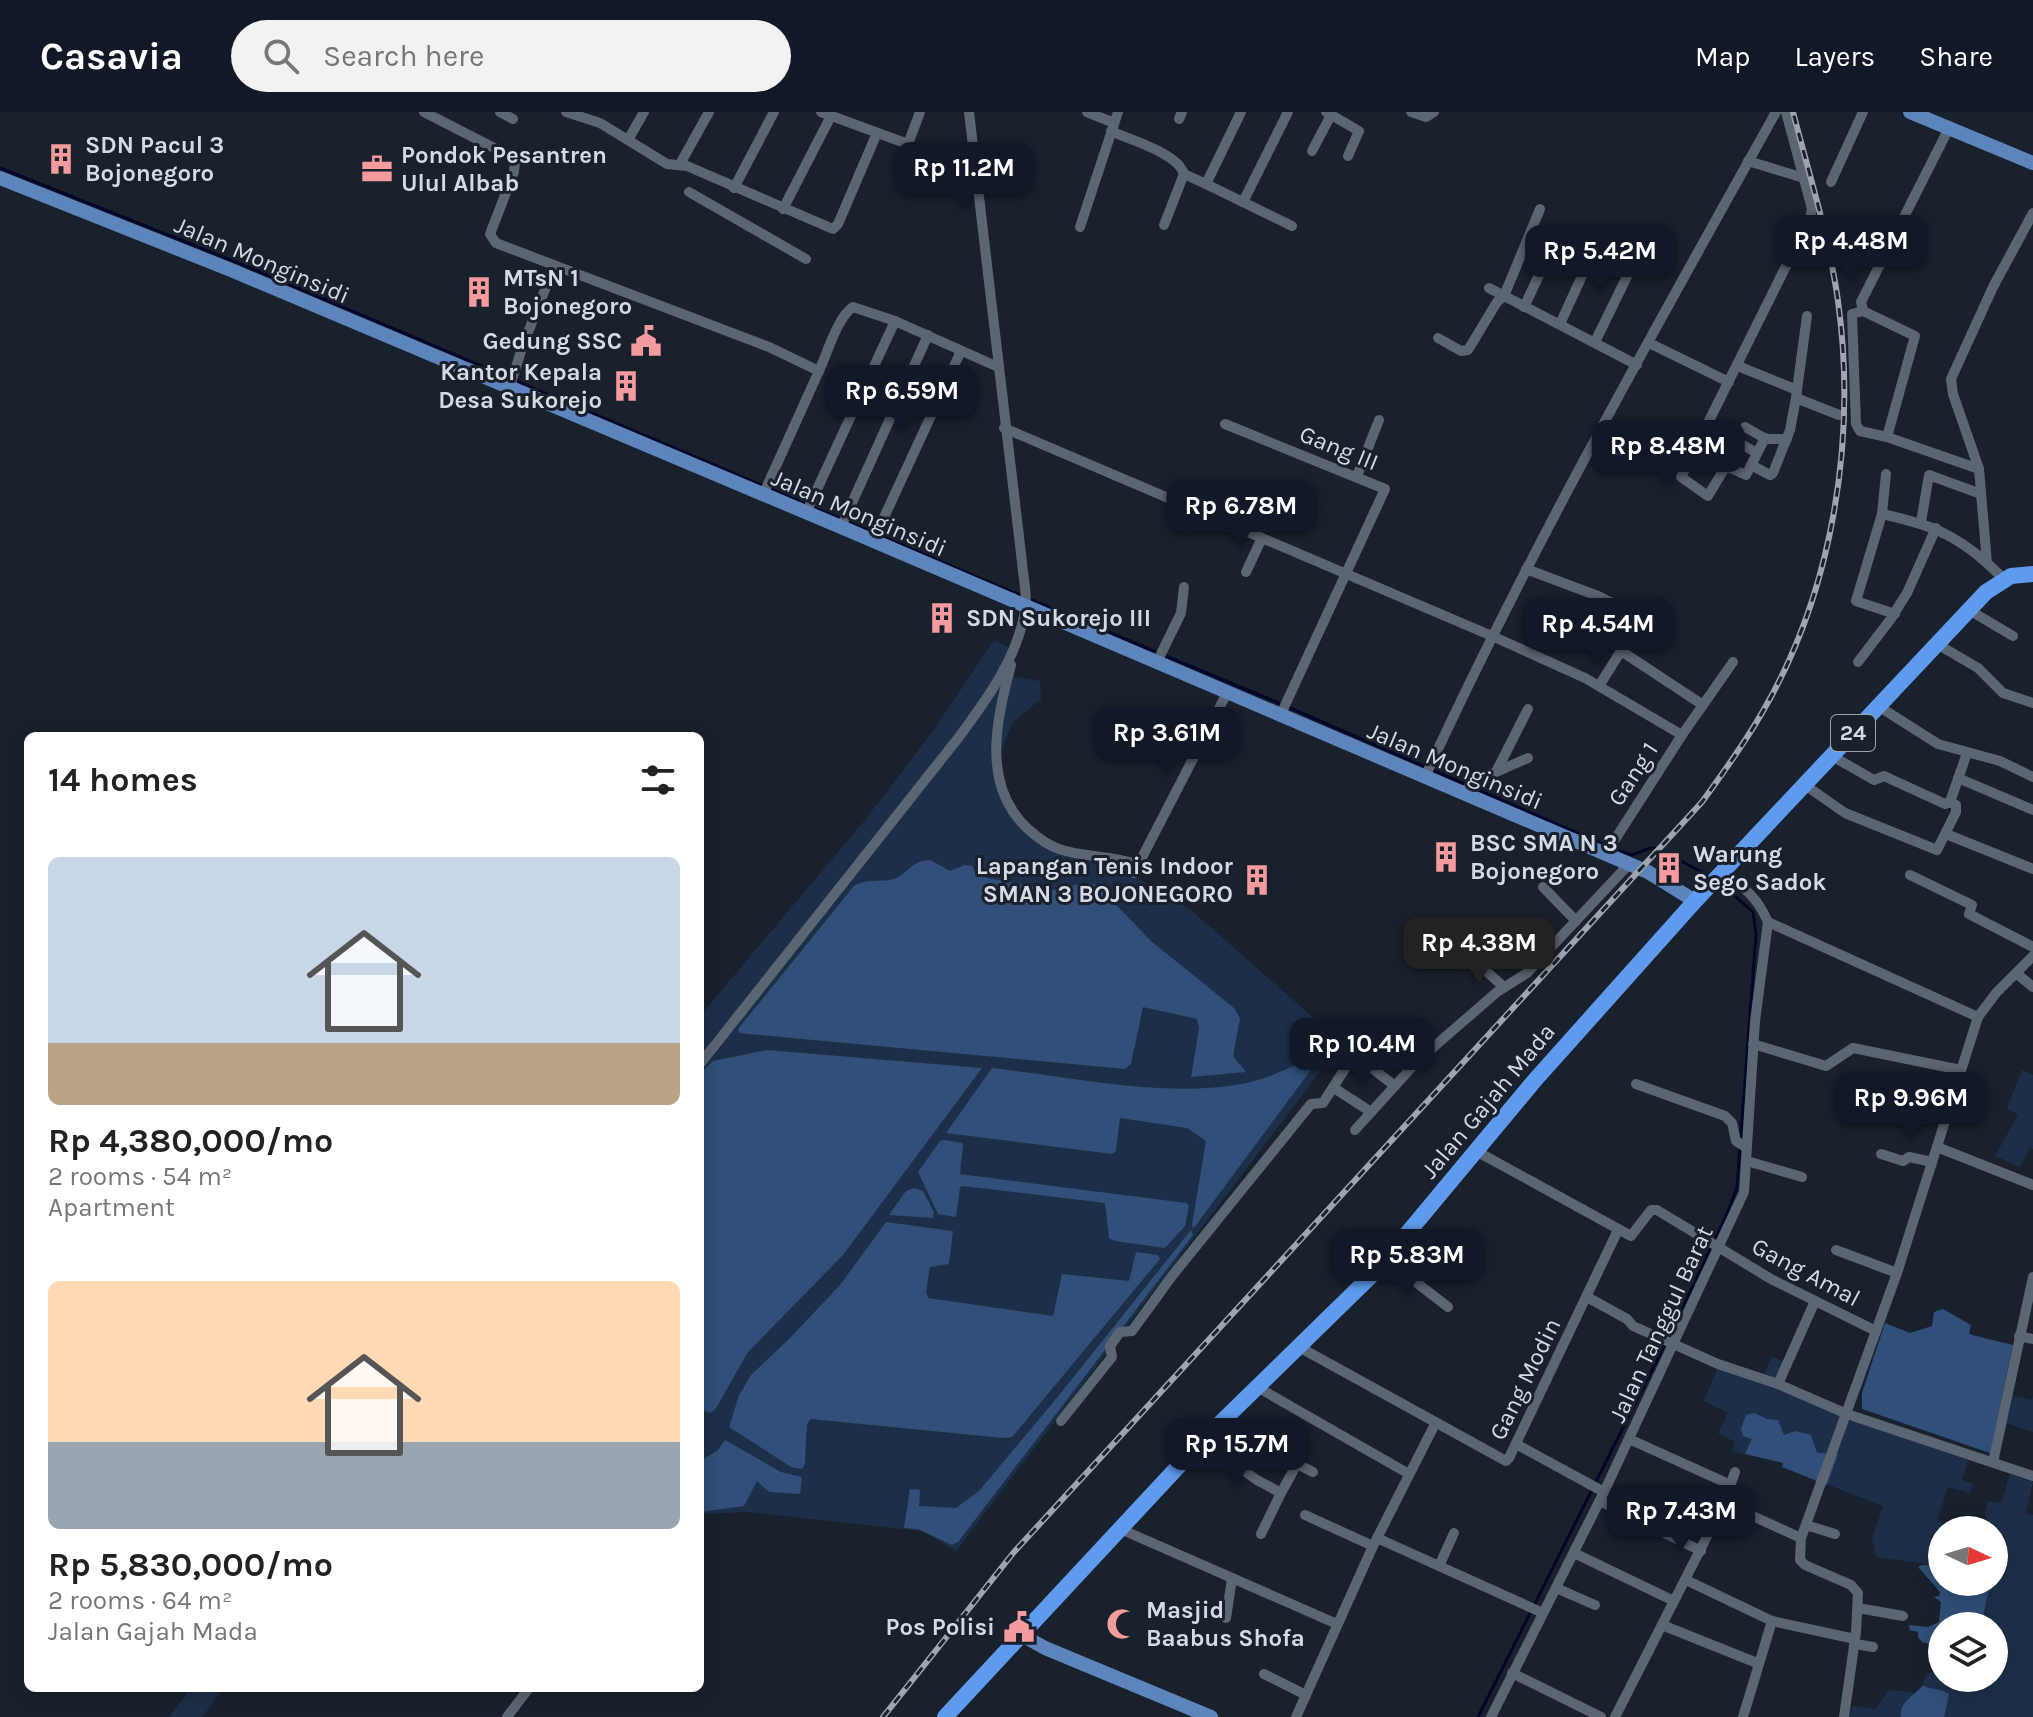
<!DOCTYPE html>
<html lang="en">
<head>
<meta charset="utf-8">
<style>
	:root { --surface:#fff; --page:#f2f2f2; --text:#222; --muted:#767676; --accent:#111827 }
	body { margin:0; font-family:Karla,sans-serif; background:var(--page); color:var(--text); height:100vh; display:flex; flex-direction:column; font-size:30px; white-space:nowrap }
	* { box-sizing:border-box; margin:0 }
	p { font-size:26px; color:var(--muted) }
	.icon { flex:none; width:44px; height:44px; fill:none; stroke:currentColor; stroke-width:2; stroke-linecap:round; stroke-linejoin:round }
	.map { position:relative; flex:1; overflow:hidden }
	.details { position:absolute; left:24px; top:620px; width:680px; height:960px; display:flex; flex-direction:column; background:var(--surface); border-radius:12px; box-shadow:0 4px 20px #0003 }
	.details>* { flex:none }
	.needle { width:52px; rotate:94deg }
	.tools { position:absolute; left:1928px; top:1404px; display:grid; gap:16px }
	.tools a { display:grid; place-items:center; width:80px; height:80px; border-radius:50%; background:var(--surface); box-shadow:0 4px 20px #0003; font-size:40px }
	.price { position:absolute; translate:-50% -68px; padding:0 18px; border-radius:16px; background:var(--accent); color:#fff; font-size:26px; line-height:52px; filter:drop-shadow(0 2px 4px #0008) }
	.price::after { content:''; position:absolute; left:50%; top:48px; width:24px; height:18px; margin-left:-12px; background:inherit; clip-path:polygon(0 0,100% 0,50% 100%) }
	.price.on { background:#222; color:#fff }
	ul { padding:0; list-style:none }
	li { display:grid; align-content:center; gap:16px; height:424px; padding:0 24px }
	li span { display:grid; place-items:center; height:248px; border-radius:12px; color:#555 }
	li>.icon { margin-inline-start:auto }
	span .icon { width:144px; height:144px; fill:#fffc; stroke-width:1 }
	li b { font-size:34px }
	h2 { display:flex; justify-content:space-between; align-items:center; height:96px; padding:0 24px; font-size:34px }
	header { display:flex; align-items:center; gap:48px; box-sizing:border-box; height:112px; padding:0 40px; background:var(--accent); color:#fff }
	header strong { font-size:38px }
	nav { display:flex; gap:44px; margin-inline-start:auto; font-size:28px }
	.search { width:560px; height:72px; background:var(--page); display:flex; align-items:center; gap:20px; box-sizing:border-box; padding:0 28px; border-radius:44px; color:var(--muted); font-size:30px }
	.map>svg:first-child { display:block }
	.green { fill:#1d2f48 }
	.forest { fill:#314f78 }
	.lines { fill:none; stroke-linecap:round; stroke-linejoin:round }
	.stream { stroke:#00072b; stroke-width:3 }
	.minor { stroke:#5c6572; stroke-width:10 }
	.major { stroke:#5e85bb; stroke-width:14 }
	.highway { stroke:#609aec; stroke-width:16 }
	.rail-casing { stroke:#9fa5ae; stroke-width:6 }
	.rail { stroke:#19212c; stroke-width:3; stroke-dasharray:9; stroke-linecap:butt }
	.labels { text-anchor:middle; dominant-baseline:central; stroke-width:6; stroke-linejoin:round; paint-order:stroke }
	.shield { fill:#19212c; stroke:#9da3ac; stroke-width:2 }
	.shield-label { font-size:22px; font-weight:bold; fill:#d6dbe3 }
	.poi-label { font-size:24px; font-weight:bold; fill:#d6dbe3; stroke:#19212c; text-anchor:start }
	.street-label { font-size:24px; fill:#d6dbe3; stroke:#19212c }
</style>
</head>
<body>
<header>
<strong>Casavia</strong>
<div class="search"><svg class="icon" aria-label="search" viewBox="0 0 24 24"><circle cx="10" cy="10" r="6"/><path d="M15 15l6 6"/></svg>Search here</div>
<nav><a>Map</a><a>Layers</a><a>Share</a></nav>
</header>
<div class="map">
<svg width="2033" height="1605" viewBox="0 0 2033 1605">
	<rect width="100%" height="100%" fill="#19212c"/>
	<g class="green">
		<path d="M994,528l16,8 -7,19 13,10 24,4 1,18 -28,23 -19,45 18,52 32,26 13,7 72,21 62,37 151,133 -386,508 -34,-20 -174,-19 -48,2v-498l165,-196 68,-89z"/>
		<path d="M2022,958l11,5v74l-3,-1 -10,19 -25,-11 23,-41 -11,-7z"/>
		<path d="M1772,1245l15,6 -10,22 64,28 9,9 4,-1 114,39 -6,20 11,4 -3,9 -22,-6 -10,32v3l22,6 -18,2v36l-66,-9 -4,-18 11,-33 -101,-39 1,-4 -51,-12 3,-9 -17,-9 10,-20 -24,-12 14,-34 43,12z"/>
		<path d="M2013,1284l19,4 1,-4v36l-27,-9z"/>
		<path d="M2010,1362l23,8 -7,31 7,2v202h-183l2,-11 23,3c19,-23 5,-20 41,-16l7,-8 3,-11 16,-6v10h52v-52h-25l14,-9 6,-34 5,-1v-52h-6l-3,-17 3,-12 13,2z"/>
		<path d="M191,1576h33l-22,29h-33z"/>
	</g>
	<g class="forest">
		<path d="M930,748l20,11 15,-6 7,1 6,10 70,14c18,1 30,-11 49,-5l54,56 83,67 6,10 -7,38 13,16 -55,5 8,-49 -2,-9 -54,-12 -12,57 -6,5 -386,-36 -1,-4 116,-143c12,-8 27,-3 40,-7 15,-6 16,-18 36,-19z"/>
		<path d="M767,938l215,18 -139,187 -95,97 -33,58 -5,3 -5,-2 -5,-14v-323l13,-13z"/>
		<path d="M1322,940v3l-129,174 -1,-4 14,-84 -19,-13 -67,-10 -4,33 -4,3 -166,-21 46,-65c80,9 171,30 250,16 29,-5 54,-20 80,-32z"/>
		<path d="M944,1028l19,3 -3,31 226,29 3,2 -4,21 -20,22 -50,-7 -6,-3 -4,-35 -142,-17 -3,1 -4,30 -18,-3 -20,-42 22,-31z"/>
		<path d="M914,1076l9,3 11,21 -1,6 -44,-3 17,-24z"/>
		<path d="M886,1110l67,9 -4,33 -19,3 -4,25 2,6 125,18 9,-42 67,7 7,-29 22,3 2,4 -148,178 -9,1 -192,-19 -4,5 -2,39 -3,6 -11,-2 -62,-40 10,-32 12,-20 38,-36 51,-54z"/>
		<path d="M1191,1118l2,5 -235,307 -6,3 -34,-16 -14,-1 6,-39 10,1 -1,16 37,2 23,-17 81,-97z"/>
		<path d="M1943,1197l28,16 -2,8 3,2 41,10 -23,108 -128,-44v-16l23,-70 25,10 22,-7 2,-14z"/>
		<path d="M1754,1301l13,6 11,1 6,15 11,-4 16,4 6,18 21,1 -11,31 -45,-18 1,-4 -38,-9 7,-15 -9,-3 -2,-7 5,-14z"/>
		<path d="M725,1328l56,32 21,5 -2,17 -31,-2 -12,-11 -13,25 -44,6v-35l4,-18 14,-9z"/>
		<path d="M1922,1453l20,1v16h48l-7,35 -5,7 -36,2v21l-20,-5 -4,-5v-5l-8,-2 -1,-5 19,2 11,-5 2,-20 -7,-5 5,-1 1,-4 -22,-25z"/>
		<path d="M1923,1573c5,5 16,2 26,9l-5,23h-43c-2,-15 13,-21 22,-32z"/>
	</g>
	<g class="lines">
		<g class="stream">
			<path d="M0,56l251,100 771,328"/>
			<path d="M1029,487l252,105"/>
			<path d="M1288,595l319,139"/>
			<path d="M1614,737l18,6 18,-7 9,1 50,27"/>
			<path d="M1478,1605l196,-391 53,-112 10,-27 19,-252 -3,-23 -34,-30"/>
		</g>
		<g class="minor">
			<path d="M424,0l84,43 7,7 -1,10 -24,62 6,9 273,104 50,24 -56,124"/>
			<path d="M500,0l13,7"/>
			<path d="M566,0l34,11 67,41 20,2 146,63 5,-5 39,-91"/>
			<path d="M821,0l87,32 12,-32"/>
			<path d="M1087,0l27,11"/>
			<path d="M1326,0l33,19 -11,25"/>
			<path d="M1411,0l15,5 8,-5"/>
			<path d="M1179,7l3,-7"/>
			<path d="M1111,19c19,9 67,22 73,43l22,10 35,-72"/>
			<path d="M628,28l16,-28"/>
			<path d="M1312,39l19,-36"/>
			<path d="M1748,49l56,17"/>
			<path d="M680,52l29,-52"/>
			<path d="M1831,70l32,-70"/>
			<path d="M1206,72l86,42"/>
			<path d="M734,76l40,-76"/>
			<path d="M689,80l117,67"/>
			<path d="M1243,90l45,-90"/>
			<path d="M783,97l48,-93"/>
			<path d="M1164,113l20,-51"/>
			<path d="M1080,115l38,-115"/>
			<path d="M1489,176l148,77"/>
			<path d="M1524,195l17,-36"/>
			<path d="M1863,199l-11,3 4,110 4,7 27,6 92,32"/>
			<path d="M1560,212l37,-81"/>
			<path d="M1438,226l23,13 7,-1 29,-48 7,-6 36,-87"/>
			<path d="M1595,230l40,-82"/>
			<path d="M1649,231l80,39"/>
			<path d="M1738,254l59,24 -1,8 43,17"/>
			<path d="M819,259c8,-17 19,-55 34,-64l42,14 103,46"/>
			<path d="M509,277l14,-44 23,-58"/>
			<path d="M1797,278l10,-74"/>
			<path d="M1225,312l160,65 -104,225"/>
			<path d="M1745,315l21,12h21"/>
			<path d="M1004,316l488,208 93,42 97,57"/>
			<path d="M1887,325l28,-101 -52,-25 -2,-9 88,-174"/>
			<path d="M1765,326l-19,37 -20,-9 -18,30 -27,-19 129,-259 2,-9 -26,-97"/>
			<path d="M1751,353l19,10 3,-2 17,-43 6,-32"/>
			<path d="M1726,354l13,-23 18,10"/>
			<path d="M1886,362l-4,40 -26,87 39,13"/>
			<path d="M1357,364l22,-56"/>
			<path d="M806,401l89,-192"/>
			<path d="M1882,402c45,10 70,18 105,49"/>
			<path d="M1921,410l8,-47 52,19"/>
			<path d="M841,415l87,-192"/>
			<path d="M873,429l88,-190"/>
			<path d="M1526,457l72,27 35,17"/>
			<path d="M1246,460l16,-34"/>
			<path d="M2004,467l-17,-16 -8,-94 -26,-75 -2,-15 42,-92 40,-74"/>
			<path d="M1969,498l44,26"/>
			<path d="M1937,532l41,24 25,25 30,10"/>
			<path d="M1157,550l24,-49 3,-26"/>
			<path d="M1858,550l32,-42 17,-27 29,-65"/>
			<path d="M1011,553c-15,54 -30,121 17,164 10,9 19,16 31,20 26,9 54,6 80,16"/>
			<path d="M1599,574l22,-35 82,54"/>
			<path d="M1878,594l60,38 62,17 33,16"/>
			<path d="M1832,644l42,24 10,-4 61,28 5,-2"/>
			<path d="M1497,658l31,-61"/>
			<path d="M1425,665c105,-228 229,-446 351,-665"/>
			<path d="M1958,666l75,32"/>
			<path d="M1805,673l40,28 92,37 19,-38v-7l-6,-3 17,-49"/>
			<path d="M1465,681l6,-10 57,-25"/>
			<path d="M1946,722l87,35"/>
			<path d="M1605,743l77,-120 51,-73"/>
			<path d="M1723,760c22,16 34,25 45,50l210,95"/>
			<path d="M1134,761l93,-180"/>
			<path d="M1910,763l62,30 -3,9 64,33"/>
			<path d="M1543,775l33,34"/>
			<path d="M1497,825l13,-11h7l31,26"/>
			<path d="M1469,844l35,31"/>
			<path d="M2017,862l16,13"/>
			<path d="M1753,932l73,22 27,-18 108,22"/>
			<path d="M700,952l259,-327c28,-38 58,-78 66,-126 3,-15 -2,-34 -3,-49l-53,-450"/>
			<path d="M1636,972l89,32 7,7 4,18 11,7"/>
			<path d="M1334,976l37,24"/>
			<path d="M1355,1018l57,-63 25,-23 60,-52 30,-19 102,-109"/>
			<path d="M1937,1035l96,38"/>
			<path d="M1476,1039l155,85 20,-26h6l114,69 105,52"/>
			<path d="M1881,1042l22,7 6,-4 23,5"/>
			<path d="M1747,1049l55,16"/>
			<path d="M1405,1126l15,13 39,22"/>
			<path d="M1836,1138l61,23"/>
			<path d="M1386,1147l62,48"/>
			<path d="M1587,1185l40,22 6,7 85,38 60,20 69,30 186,62"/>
			<path d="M2019,1224l14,3"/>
			<path d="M1299,1235l207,114 3,-3 109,-228"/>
			<path d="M1778,1272l37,-83"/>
			<path d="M1257,1275l152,87"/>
			<path d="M1061,1309l51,-64 -2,-11 10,-14 12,-1 40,-55 139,-172 12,-1 30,-47 2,-1 40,31"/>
			<path d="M1629,1327l102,46"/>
			<path d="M1202,1329l55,39 24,13 -20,41"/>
			<path d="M1516,1332l88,48"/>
			<path d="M1993,1350l40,-185"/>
			<path d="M1281,1381l16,-29 16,8"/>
			<path d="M1600,1389l101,50"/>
			<path d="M1724,1391l11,-31"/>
			<path d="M1305,1403l68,31"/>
			<path d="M1806,1413l29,9"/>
			<path d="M1118,1416l219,96"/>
			<path d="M1377,1426l166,75"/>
			<path d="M1574,1441l100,48"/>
			<path d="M1439,1454l15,-33"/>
			<path d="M1686,1468l86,41"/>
			<path d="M1556,1476l39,17"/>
			<path d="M1858,1496l45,8"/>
			<path d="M1226,1506l6,-39"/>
			<path d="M1662,1513l95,38"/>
			<path d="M1855,1532l18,3"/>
			<path d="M1512,1561l89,44"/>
			<path d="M1264,1562l42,21"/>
			<path d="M507,1605l22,-29"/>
			<path d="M1296,1605l77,-171 62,-122"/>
			<path d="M1491,1605l113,-225 140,-300 11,-171 13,-99"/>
			<path d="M1615,1605l109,-214 77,35"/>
			<path d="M1743,1605l29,-96 83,18"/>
			<path d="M1844,1605l12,-85 2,-39 -7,-8 -46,-20 -5,-5 1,-22 96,-265 81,-256 18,-24 37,-37"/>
		</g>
		<g class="major">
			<path d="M1910,0l123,51"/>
			<path d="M0,66l231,92 610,257 807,345 47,29"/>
			<path d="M1020,1522l25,14 166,69"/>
		</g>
		<path class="highway" d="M945,1605l257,-276 173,-169 160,-192 160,-179 291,-309 25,-16 22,-2"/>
		<defs>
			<path id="rail" d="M883,1605l131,-165 688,-750c21,-29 43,-59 61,-91 70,-120 94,-273 75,-410 -9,-64 -29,-127 -45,-189"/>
		</defs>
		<use href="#rail" class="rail-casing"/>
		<use href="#rail" class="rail"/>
	</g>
	<defs>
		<symbol id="building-bare" viewBox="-9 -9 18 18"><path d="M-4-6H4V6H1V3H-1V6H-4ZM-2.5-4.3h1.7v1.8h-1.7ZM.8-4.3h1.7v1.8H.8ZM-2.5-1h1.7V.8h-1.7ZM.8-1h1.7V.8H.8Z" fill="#f59b9d" stroke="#19212c" stroke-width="2.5" paint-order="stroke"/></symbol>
		<symbol id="office-bare" viewBox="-9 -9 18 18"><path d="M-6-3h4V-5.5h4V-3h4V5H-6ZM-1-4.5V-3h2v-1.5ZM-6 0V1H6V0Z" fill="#f59b9d" stroke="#19212c" stroke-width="2.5" paint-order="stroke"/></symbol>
		<symbol id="civic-bare" viewBox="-9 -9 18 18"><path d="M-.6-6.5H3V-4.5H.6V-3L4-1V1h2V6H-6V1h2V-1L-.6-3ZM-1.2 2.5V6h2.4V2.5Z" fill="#f59b9d" stroke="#19212c" stroke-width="2.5" paint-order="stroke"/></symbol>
		<symbol id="mosque-bare" viewBox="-9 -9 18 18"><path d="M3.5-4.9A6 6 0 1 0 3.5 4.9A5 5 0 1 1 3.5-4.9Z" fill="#f59b9d" stroke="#19212c" stroke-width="2.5" paint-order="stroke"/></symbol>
	</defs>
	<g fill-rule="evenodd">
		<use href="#building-bare" x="39" y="25" width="44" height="44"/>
		<use href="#office-bare" x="355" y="35" width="44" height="44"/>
		<use href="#building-bare" x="457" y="158" width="44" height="44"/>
		<use href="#civic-bare" x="624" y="207" width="44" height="44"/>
		<use href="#building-bare" x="604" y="252" width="44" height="44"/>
		<use href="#building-bare" x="920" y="484" width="44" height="44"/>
		<use href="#building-bare" x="1424" y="723" width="44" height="44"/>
		<use href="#building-bare" x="1647" y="734" width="44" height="44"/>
		<use href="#building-bare" x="1235" y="746" width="44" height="44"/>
		<use href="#mosque-bare" x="1100" y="1490" width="44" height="44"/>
		<use href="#civic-bare" x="997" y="1493" width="44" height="44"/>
	</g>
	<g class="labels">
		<rect class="shield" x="1831" y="603" width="44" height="36" rx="6"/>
		<g class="shield-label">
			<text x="1853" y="621">24</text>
		</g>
		<g class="poi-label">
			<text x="85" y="33">SDN Pacul 3<tspan x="85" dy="28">Bojonegoro</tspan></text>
			<text x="401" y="43">Pondok Pesantren<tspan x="401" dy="28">Ulul Albab</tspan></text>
			<text x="503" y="166">MTsN 1<tspan x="503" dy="28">Bojonegoro</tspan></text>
			<text x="622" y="229" text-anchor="end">Gedung SSC</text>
			<text x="602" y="260" text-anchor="end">Kantor Kepala<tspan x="602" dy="28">Desa Sukorejo</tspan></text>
			<text x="966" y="506">SDN Sukorejo III</text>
			<text x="1470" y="731">BSC SMA N 3<tspan x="1470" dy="28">Bojonegoro</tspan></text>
			<text x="1693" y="742">Warung<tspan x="1693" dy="28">Sego Sadok</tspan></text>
			<text x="1233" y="754" text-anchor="end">Lapangan Tenis Indoor<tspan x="1233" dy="28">SMAN 3 BOJONEGORO</tspan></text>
			<text x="1146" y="1498">Masjid<tspan x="1146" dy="28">Baabus Shofa</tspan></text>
			<text x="995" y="1515" text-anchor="end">Pos Polisi</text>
		</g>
		<g class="street-label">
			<text transform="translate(262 148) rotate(23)">Jalan Monginsidi</text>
			<text transform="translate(1339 336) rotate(22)">Gang III</text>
			<text transform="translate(859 401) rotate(23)">Jalan Monginsidi</text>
			<text transform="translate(1455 654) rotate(23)">Jalan Monginsidi</text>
			<text transform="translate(1633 662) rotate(-57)">Gang 1</text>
			<text transform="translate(1488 989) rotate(-50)">Jalan Gajah Mada</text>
			<text transform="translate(1806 1160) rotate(28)">Gang Amal</text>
			<text transform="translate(1661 1212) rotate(-65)">Jalan Tanggul Barat</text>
			<text transform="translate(1525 1267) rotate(-64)">Gang Modin</text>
		</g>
	</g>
</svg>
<div class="tools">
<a><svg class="needle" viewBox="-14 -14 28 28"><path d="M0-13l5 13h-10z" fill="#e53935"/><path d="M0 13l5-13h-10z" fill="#767676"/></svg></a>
<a><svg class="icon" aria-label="layers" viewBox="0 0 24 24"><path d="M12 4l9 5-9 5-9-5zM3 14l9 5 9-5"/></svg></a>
</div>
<b class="price" style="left:964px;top:98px">Rp 11.2M</b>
<b class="price" style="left:1851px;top:171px">Rp 4.48M</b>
<b class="price" style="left:1600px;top:181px">Rp 5.42M</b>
<b class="price" style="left:902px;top:321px">Rp 6.59M</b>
<b class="price" style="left:1668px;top:376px">Rp 8.48M</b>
<b class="price" style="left:1241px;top:436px">Rp 6.78M</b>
<b class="price" style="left:1598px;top:554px">Rp 4.54M</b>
<b class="price" style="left:1167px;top:663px">Rp 3.61M</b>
<b class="price on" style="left:1479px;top:873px">Rp 4.38M</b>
<b class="price" style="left:1362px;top:974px">Rp 10.4M</b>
<b class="price" style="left:1911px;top:1028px">Rp 9.96M</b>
<b class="price" style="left:1407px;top:1185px">Rp 5.83M</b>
<b class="price" style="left:1237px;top:1374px">Rp 15.7M</b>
<b class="price" style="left:1681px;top:1441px">Rp 7.43M</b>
<section class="details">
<h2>14 homes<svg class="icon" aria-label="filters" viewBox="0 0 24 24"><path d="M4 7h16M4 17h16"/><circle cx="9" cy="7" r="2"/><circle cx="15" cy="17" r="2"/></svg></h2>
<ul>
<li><span style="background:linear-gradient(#c9d6e8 75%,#b9a48a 0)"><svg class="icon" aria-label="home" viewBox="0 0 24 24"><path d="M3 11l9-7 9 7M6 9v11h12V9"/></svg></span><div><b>Rp 4,380,000/mo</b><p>2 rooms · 54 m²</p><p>Apartment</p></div></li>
<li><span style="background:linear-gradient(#ffd9b3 65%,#9aa5b1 0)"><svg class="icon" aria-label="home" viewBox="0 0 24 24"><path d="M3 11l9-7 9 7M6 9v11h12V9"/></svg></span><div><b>Rp 5,830,000/mo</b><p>2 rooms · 64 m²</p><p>Jalan Gajah Mada</p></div></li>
</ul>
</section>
</div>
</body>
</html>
